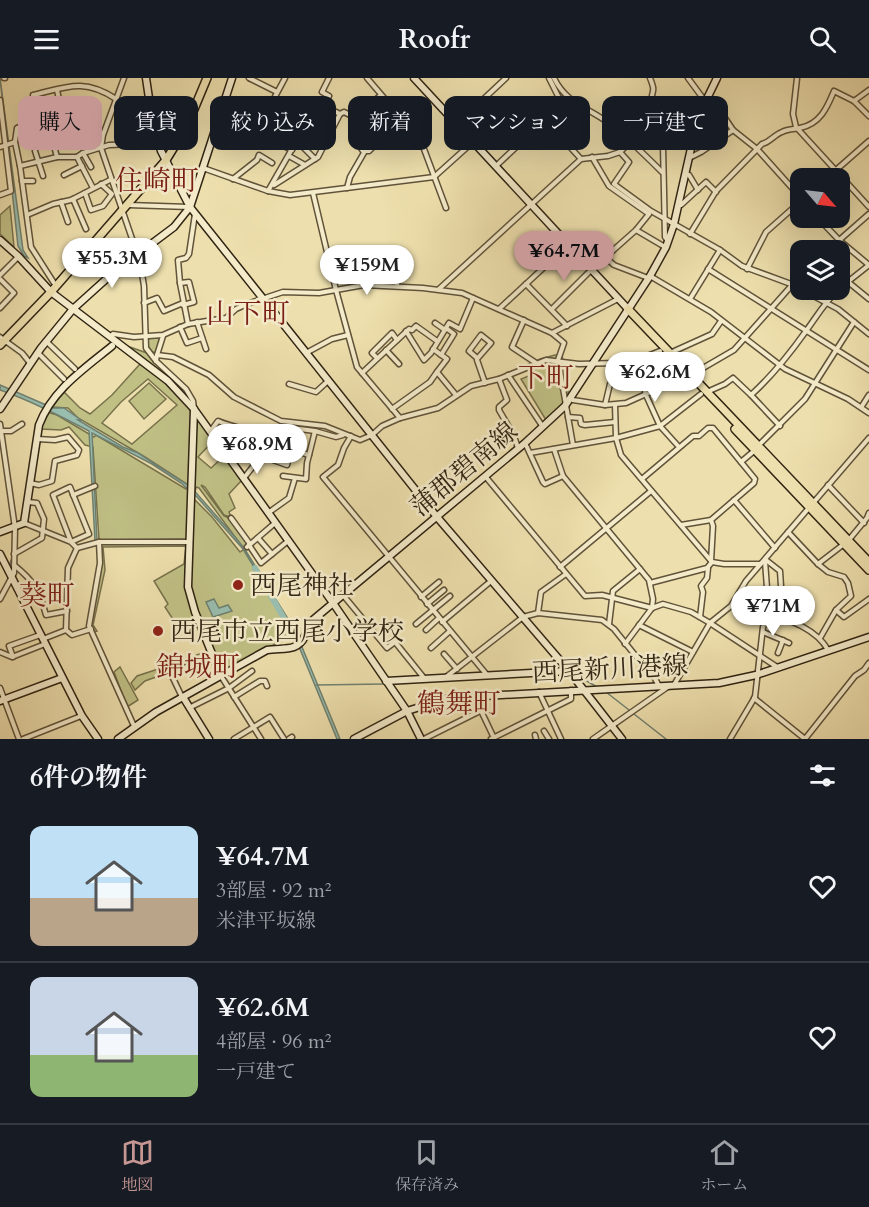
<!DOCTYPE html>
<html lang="ja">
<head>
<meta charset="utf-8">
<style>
	:root { --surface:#171b24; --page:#242831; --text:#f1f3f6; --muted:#9ea1a6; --line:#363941; --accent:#c59692 }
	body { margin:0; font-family:Cardo,"Noto Serif JP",serif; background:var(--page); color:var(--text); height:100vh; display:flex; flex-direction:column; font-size:22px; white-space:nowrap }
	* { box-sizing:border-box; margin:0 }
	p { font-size:20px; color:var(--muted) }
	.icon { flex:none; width:33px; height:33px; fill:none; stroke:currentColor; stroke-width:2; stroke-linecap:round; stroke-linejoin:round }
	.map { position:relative; height:661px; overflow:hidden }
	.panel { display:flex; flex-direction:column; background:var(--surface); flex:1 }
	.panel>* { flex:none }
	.hud { position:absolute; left:18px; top:18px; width:834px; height:54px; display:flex; gap:12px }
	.needle { width:39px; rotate:118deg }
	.controls { position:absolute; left:790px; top:90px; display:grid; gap:12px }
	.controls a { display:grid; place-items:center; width:60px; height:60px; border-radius:12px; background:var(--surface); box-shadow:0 6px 24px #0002; font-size:30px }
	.price { position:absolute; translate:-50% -51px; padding:0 14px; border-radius:21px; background:#fff; color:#222; font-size:20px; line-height:39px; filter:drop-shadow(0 2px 3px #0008) }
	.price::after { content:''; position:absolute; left:50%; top:36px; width:18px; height:14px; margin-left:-9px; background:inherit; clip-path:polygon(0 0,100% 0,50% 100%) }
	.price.on { background:var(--accent); color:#111 }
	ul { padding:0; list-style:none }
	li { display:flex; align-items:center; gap:18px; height:150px; padding:0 30px }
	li+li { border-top:2px solid var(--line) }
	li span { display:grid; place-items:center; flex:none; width:168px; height:120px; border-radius:12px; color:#555 }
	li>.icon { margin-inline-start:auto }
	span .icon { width:72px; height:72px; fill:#fffc; stroke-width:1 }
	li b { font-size:26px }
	h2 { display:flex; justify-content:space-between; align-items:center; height:72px; padding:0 30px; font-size:26px }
	.pill { padding:0 21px; border-radius:12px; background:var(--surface); box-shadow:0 6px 24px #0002; font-size:21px; line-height:54px }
	.pill.on { background:var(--accent); color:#111 }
	header { display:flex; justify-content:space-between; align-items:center; height:78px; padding:0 30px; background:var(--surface); font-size:27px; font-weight:600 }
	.tab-bar { display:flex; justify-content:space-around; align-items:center; height:84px; border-top:2px solid var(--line); background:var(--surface); font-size:16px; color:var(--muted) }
	.tab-bar a { display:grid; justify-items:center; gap:3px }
	.tab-bar .on { color:var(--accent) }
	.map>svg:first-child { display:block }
	.green { fill:#c0c085; stroke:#78724c; stroke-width:1.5; fill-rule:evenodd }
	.water { fill:#99bdae; stroke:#6f8070; stroke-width:1.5 }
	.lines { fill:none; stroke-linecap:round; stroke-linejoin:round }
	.stream { stroke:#6f8070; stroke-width:1.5 }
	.river { stroke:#99bdae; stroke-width:6 }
	.street-casing { stroke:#60533a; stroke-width:7 }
	.secondary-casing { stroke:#302413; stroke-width:9 }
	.primary-casing { stroke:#302413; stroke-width:10 }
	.street { stroke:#f4ebca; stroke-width:4 }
	.secondary { stroke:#f4ebca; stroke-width:6 }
	.primary { stroke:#eee0ae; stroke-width:7 }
	.poi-dot { fill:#8f2418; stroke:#f4ebca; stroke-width:2 }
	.labels { text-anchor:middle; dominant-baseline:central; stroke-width:5; stroke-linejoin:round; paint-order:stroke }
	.street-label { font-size:26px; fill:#302413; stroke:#f4ebca }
	.poi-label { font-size:26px; fill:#302413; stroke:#f4ebca; text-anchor:start }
	.quarter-label { font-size:28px; fill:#7a1f14; stroke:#f4ebca }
</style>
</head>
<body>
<header><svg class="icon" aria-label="menu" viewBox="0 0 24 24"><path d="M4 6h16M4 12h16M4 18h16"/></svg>Roofr<svg class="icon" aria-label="search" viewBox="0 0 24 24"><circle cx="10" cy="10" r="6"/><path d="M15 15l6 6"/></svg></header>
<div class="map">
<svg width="869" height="661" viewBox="0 0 869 661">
	<rect width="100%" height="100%" fill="#eee0ae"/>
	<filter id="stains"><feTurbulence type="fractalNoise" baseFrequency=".00333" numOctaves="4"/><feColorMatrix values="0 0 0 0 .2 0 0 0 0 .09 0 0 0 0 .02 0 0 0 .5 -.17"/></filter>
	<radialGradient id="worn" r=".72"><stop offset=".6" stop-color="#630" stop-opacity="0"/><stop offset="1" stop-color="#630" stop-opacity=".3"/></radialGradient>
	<g class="green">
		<path d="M10,128l4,41 -14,-13v-19z"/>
		<path d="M161,259l-5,16 -6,-2 -4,-12z"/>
		<path d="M124,267l23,8 38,36 8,14 -30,-28z"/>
		<path d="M555,277h7l7,42 -10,12 -13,11 -25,-41 10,-4 -4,-10 13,-6z"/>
		<path d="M140,286l26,19 26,26 22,31 -16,17 13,11 13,-12 18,24 -13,14 6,14 -6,4 2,5 -7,-2 -19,-28 -4,-2 23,31 7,3 18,28 -4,4 51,82 -79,42 -8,-22 -35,19 -2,-7 35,-14 -14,-37v5l-4,4 3,7 -6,4 -10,-10 -11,-17 3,-3 -14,-23 30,-17 2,-18 -83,1 2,23 -12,55 4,6 -3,1 -4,-7 9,-53 2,-30h84l-1,-3 -85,1 -6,-93 -8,-2 -16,-18 -8,3 -20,-1 6,-17 10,3 37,22 2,-2 90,54 1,-5 -42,-27 -67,-39 -10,-10 -16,-1 11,-16 17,17 10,6 22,-19zM148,301l29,26 -45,39 -30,-21 19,-21zM196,409l3,1 45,61 -4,3 -28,-35 -18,-18z"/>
		<path d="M149,305l17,16 -22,20 -15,-18z"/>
		<path d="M120,589l18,33 -11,7 -13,-35z"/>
		<path d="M161,590l6,5 -22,8 -10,9 -4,-7 6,-7z"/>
	</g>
	<g class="water">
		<path d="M0,0l23,172 5,8 -4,-2 -6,-10z"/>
		<path d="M0,307l53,23h11l17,12h-3l45,27 15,6 53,34 44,50 9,11 51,82 45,109h-3l-44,-107 -50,-83 -46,-52 -16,-14 -29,-19 -60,-31 5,108h-2l-6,-110c-29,-15 -58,-30 -89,-41z"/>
		<path d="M214,521l5,9 9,-3 4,6 -19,6 -7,-15z"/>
	</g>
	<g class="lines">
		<g class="stream">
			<path d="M10,486l1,-4"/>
			<path d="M575,596l22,13"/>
			<path d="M316,607l68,-1"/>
			<path d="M606,614l23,18"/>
			<path d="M634,636l32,25"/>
		</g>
		<path class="river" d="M255,490l42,73"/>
		<defs>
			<g id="street">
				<path d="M4,0h1"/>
				<path d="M124,0l-21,57 -2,13 39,114 4,24 2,62 10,13 30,28 7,12 1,7"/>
				<path d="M249,0l28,14"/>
				<path d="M285,0l-29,54 36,18"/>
				<path d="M367,0l54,63 25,67"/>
				<path d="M554,0c11,23 29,28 49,41 20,14 42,36 59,53"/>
				<path d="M650,0c6,15 2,11 1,24 -1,11 19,22 27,28"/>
				<path d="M688,0l14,19 21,18 10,15 24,19 44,49"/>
				<path d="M797,0l-4,36 3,13 73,80"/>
				<path d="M57,12l4,19"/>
				<path d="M0,22l11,91 -11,4"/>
				<path d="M854,23l15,-11"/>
				<path d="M267,33l17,10"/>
				<path d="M56,35l-20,7 7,16 8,-1 6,22"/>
				<path d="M340,36l4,-2 24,12c5,4 9,10 13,15l-12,12h-6l-5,-7 1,-3 35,-30"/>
				<path d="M358,41l2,-6 20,-17"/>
				<path d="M545,42l36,39"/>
				<path d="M457,46l49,-46"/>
				<path d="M273,62l6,-11"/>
				<path d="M302,68l13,13"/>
				<path d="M0,69l15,-5"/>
				<path d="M35,73l8,25"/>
				<path d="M620,74l9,10 -15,22 37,27 69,39 22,16 49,18 47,25 31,25"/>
				<path d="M83,75l8,14"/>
				<path d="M289,78l16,9"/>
				<path d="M77,79l16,31"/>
				<path d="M689,80l12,-6 32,-22"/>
				<path d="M20,88l37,-9h20l6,-4 26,-8 27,-1 20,-6"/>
				<path d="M496,88l66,-62 -13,-26"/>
				<path d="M203,90l65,23 22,4 144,-18 39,-35"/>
				<path d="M686,96l3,1 9,15"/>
				<path d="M64,97l18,-9"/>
				<path d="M827,100l42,-37"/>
				<path d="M233,101l24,-19 2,-5 13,8"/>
				<path d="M22,103h11"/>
				<path d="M274,107l44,-28 22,-43 -16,-8"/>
				<path d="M347,110l3,-11 15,-26"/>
				<path d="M268,113l28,-49 6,4 27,-50 -7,-4 7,-14"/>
				<path d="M85,115l6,17 12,-4 9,-12 -11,-10"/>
				<path d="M313,115l23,97 21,77 43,51"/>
				<path d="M73,121l13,30"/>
				<path d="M61,124l7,20"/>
				<path d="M128,127l61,2"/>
				<path d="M678,127h3l25,-23 10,10"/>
				<path d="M27,137l26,-11 18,-4 39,-20"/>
				<path d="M818,140l21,22 30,25"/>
				<path d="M636,152l29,17"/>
				<path d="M690,156l26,-43 46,-47c8,-2 12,-9 20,-12 5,-3 13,-3 18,-4 20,-4 27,-20 34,-37l20,10 15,15"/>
				<path d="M668,163l-3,-4 -2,-91 15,-16 21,-17"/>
				<path d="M828,172l41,-36"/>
				<path d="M606,180l8,7 34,13"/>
				<path d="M708,191l161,101"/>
				<path d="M747,191l19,-37 35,-31"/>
				<path d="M0,197l18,-18"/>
				<path d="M650,198l61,36 74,57 63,30 21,14"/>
				<path d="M0,201l14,14 -14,15"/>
				<path d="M847,203l22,18"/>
				<path d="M54,205l-23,-36 -11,-81 -5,-24 2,-14 19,-8 -3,-25c34,-8 51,-17 83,4"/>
				<path d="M180,205l9,-1 5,20 -11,3"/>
				<path d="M526,206l41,42"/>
				<path d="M397,208l1,-29"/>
				<path d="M840,210l29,-23"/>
				<path d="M439,211l142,-130 27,-3 12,-4 8,-8 9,-20 16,-15"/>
				<path d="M690,221l30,-49"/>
				<path d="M144,225l13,-5 7,13 19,-8"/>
				<path d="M499,231l69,-64"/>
				<path d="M552,231l39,-39 45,-40 13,-16 -40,-28 -17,-29"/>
				<path d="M524,242l-12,27 24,16"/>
				<path d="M197,244l9,27"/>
				<path d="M435,245l10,7"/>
				<path d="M188,246l-8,-41 -2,-23 8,-2 3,-4 6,-40"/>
				<path d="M180,249l7,16 15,-5"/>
				<path d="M406,253l18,29 7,-7 18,-30 11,6 13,-31"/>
				<path d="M552,255l66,-34"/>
				<path d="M0,259l22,16 8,10"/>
				<path d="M110,259l3,-3 21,3 29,-2 25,-11 38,-6 10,-9 11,-5 36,-12 36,1 45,-8 59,3 39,5 90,40 12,10 -6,17 15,85"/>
				<path d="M47,264l28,27"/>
				<path d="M433,271l14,10 -10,13 19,23"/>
				<path d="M386,272l13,14"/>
				<path d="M38,275l26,26"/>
				<path d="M306,275l26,-14 16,-4"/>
				<path d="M670,275l42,-19 9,-13"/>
				<path d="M157,277l6,-19"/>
				<path d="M441,277l13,-21 -8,-6"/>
				<path d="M377,280l-5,-5 20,-20 5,7"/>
				<path d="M477,281l14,-16 -10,-8 -12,16 8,7v2l8,23"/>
				<path d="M637,282l9,35 14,31 19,21"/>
				<path d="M156,283l1,-6 16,2 36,18 25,22 47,24 44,5 35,14 12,-5 10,-9 18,-8 38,-10 33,-22 28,-7 47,-19 33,4 37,-1 21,-3 23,-9"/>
				<path d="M362,295l47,-44 3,1 4,-4 21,15"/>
				<path d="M508,297l35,52"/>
				<path d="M691,297l43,-25 67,-75"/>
				<path d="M499,301l8,21 -8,7v3l15,26 4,12"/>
				<path d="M289,306l27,8 12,-11"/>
				<path d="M707,314l18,-8 8,-6 18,17c20,-18 40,-43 55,-64 11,-15 19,-29 32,-41"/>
				<path d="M751,317l29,31"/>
				<path d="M570,320l3,2 32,5 21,-2 58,-26"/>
				<path d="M605,327l5,-21 31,-9"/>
				<path d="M615,327l1,33 5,17 91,107 -5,6 -57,15"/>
				<path d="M862,328l7,-11"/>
				<path d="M392,331l38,-27 7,-10"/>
				<path d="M568,339l12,1 1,6 4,1 30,-3"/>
				<path d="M0,346l15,104 -1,45 -14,26"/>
				<path d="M1,353h10l11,-7"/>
				<path d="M210,354l8,-11c18,8 39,9 57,18"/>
				<path d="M351,358l-7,12 -6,17 -15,12 164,198"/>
				<path d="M525,365l18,39 2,2 18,-8"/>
				<path d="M271,366l38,11"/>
				<path d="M758,368l47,-47 49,-77"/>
				<path d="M554,371l9,27 86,104 4,19 -1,9"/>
				<path d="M530,375l86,-15 44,-12 41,-32"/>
				<path d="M262,378l25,9 4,-14"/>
				<path d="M741,384l13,-11"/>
				<path d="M283,398l23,3 1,-16 8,-32"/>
				<path d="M485,398l100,120 17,-1 50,13"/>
				<path d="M244,400l40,-51 31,4 21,6 7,-2"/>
				<path d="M642,401l51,-43h6l9,-8h5l42,51 -1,4 -43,37 -30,5"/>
				<path d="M30,405l9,2 13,-4 3,-20 22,-6 2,-5 -11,-13 -13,3 -18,-1"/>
				<path d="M828,407l36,38"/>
				<path d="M73,417l22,-9"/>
				<path d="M734,422l41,48"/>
				<path d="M268,435l21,-15 6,-20"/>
				<path d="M231,440l19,26"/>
				<path d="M24,445l47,19 18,-8 -19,-47 -17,8 18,47 6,6"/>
				<path d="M788,454l30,32 10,8 16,5 4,6 3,13 -15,14 -16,28"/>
				<path d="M258,460l14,16"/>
				<path d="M848,463l19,-23 2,-5"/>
				<path d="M99,464l1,21 -11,63 45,100"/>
				<path d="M249,467l12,18 27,-22"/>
				<path d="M247,469l28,-24"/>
				<path d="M77,470l22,-6h90"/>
				<path d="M14,476l28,-16 2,-19 -7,-16 -9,-1"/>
				<path d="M766,482l14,11 3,46"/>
				<path d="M711,483l2,-35 -2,-6"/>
				<path d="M712,484l12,2h36"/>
				<path d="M818,486l26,-20"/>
				<path d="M14,487c21,17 25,25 32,50l21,-4"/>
				<path d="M560,489l91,-76"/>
				<path d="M343,517l44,53 8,-6 29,36"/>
				<path d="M421,519l18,-15"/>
				<path d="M427,526l17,-14"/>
				<path d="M836,532l8,7 25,-18"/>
				<path d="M538,535l3,-21 25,-18"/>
				<path d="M769,537c21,4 48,15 59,35"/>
				<path d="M700,539l3,-25 -2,-6 6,-8 1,-10"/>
				<path d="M442,544l49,-41"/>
				<path d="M416,546l34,-28"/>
				<path d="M609,546l4,-33 27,-22"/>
				<path d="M639,547l54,27"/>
				<path d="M66,552l2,-62 9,-20"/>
				<path d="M66,552l6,5 19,-6"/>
				<path d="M426,552l13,-12"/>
				<path d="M763,554l26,11"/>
				<path d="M43,561l23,-9"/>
				<path d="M625,566l27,-36 11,-4 28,8 19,11 67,44"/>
				<path d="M431,570l19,-17"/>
				<path d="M0,574l12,5 33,-13"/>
				<path d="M778,575l5,-13"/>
				<path d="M444,576l13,15"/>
				<path d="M13,579l-4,-11 31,-11"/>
				<path d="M221,598l40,63"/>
				<path d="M446,599l77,-60 15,-4 64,7 12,9 33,41 6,5 6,11"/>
				<path d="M674,607l36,-62 21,-17 15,-25 123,-143"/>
				<path d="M0,610l19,51"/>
				<path d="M539,614l22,47"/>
				<path d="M474,618l20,42"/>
				<path d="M182,619l-11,-23 41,-19"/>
				<path d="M234,619l26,-16h5l2,5"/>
				<path d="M754,620l51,41"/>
				<path d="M189,630l40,-20 23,-17"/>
				<path d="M544,653l5,8"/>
				<path d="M535,657l1,4"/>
				<path d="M23,661l58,-23"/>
				<path d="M234,661l36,-22 14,22"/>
				<path d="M289,661l3,-2"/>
				<path d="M424,661l56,-28"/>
				<path d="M491,661l80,-40v-9"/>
				<path d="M593,661l76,-53"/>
				<path d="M730,661l25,-42 8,-70 6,-12 -4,-54"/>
				<path d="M805,661l50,-63 9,-6 5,-7"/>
			</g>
			<g id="secondary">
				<path d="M146,0l7,47 8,26 29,56 247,310 132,154 53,68"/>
				<path d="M414,0l214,231"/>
				<path d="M0,162l18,16 33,36 117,89 26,28 139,194 74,108 14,28"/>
				<path d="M0,331l41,-61 32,-39 41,-37 60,-45 16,-20 42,-129"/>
				<path d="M194,331l-6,178 7,25 26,64"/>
				<path d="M0,454l24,-9 15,-98c13,-35 45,-56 73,-79"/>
				<path d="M0,476l82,162 16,23"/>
				<path d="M386,603l183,-10"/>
				<path d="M183,619l26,42"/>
				<path d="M0,623l62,-23"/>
				<path d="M118,661l38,-27 111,-62c15,-3 30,3 38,-14 4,-6 4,-12 9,-17l211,-176 40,-37 85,-130 16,-29 8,-23 22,-98 4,-13 17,-35"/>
				<path d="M354,661l53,-28 42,-13 270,-15 37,-8 113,-38"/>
			</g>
			<g id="primary">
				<path d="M628,231l241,253"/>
				<path d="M0,267l51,-53 115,-132 21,-34 20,-48"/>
				<path d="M735,351l134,141"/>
			</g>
		</defs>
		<use href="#street" class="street-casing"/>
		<use href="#secondary" class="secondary-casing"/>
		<use href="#primary" class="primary-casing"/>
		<use href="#street" class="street"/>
		<use href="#secondary" class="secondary"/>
		<use href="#primary" class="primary"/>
	</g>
	<g class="poi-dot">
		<circle cx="238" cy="507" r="6"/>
		<circle cx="158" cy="553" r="6"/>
	</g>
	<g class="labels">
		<g class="street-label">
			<text transform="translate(464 391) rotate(-40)">蒲郡碧南線</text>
			<text transform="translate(610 591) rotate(-3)">西尾新川港線</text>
		</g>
		<g class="poi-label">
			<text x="250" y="507">西尾神社</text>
			<text x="170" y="553">西尾市立西尾小学校</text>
		</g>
		<g class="quarter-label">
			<text x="157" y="103">住崎町</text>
			<text x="248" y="236">山下町</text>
			<text x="546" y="300">下町</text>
			<text x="47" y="518">葵町</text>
			<text x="198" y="589">錦城町</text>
			<text x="459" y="626">鶴舞町</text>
		</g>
	</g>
	<rect width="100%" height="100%" filter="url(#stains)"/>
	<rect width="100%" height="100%" fill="url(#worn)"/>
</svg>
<div class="controls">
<a><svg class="needle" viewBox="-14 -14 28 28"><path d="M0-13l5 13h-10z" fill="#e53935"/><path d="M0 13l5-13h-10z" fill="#9ea1a6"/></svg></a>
<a><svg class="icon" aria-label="layers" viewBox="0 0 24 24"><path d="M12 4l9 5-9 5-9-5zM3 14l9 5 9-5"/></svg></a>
</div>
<b class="price on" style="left:564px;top:204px">¥64.7M</b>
<b class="price" style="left:112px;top:211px">¥55.3M</b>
<b class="price" style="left:367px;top:218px">¥159M</b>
<b class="price" style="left:655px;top:325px">¥62.6M</b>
<b class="price" style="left:257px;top:397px">¥68.9M</b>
<b class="price" style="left:773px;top:559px">¥71M</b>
<div class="hud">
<a class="pill on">購入</a>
<a class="pill">賃貸</a>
<a class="pill">絞り込み</a>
<a class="pill">新着</a>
<a class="pill">マンション</a>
<a class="pill">一戸建て</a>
</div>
</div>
<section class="panel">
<h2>6件の物件<svg class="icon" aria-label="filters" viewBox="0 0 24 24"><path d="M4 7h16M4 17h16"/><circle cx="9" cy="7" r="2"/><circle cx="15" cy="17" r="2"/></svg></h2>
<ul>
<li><span style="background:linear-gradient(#bfe0f5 60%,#b9a48a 0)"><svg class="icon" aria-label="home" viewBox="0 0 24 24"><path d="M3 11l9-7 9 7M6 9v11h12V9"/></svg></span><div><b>¥64.7M</b><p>3部屋 · 92 m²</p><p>米津平坂線</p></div><svg class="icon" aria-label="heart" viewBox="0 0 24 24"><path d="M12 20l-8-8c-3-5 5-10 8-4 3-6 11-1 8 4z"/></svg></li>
<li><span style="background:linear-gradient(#c9d6e8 65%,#8fb573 0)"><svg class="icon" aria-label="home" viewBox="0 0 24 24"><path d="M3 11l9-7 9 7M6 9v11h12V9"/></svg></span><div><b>¥62.6M</b><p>4部屋 · 96 m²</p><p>一戸建て</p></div><svg class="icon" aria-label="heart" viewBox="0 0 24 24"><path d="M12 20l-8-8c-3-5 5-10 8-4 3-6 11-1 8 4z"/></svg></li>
</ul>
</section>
<nav class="tab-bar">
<a class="on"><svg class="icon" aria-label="map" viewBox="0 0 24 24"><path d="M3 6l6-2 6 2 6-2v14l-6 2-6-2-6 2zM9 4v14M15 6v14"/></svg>地図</a>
<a><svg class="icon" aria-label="saved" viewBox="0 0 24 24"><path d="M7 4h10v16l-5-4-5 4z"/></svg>保存済み</a>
<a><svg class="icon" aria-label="home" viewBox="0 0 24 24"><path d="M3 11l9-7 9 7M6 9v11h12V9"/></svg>ホーム</a>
</nav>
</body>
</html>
